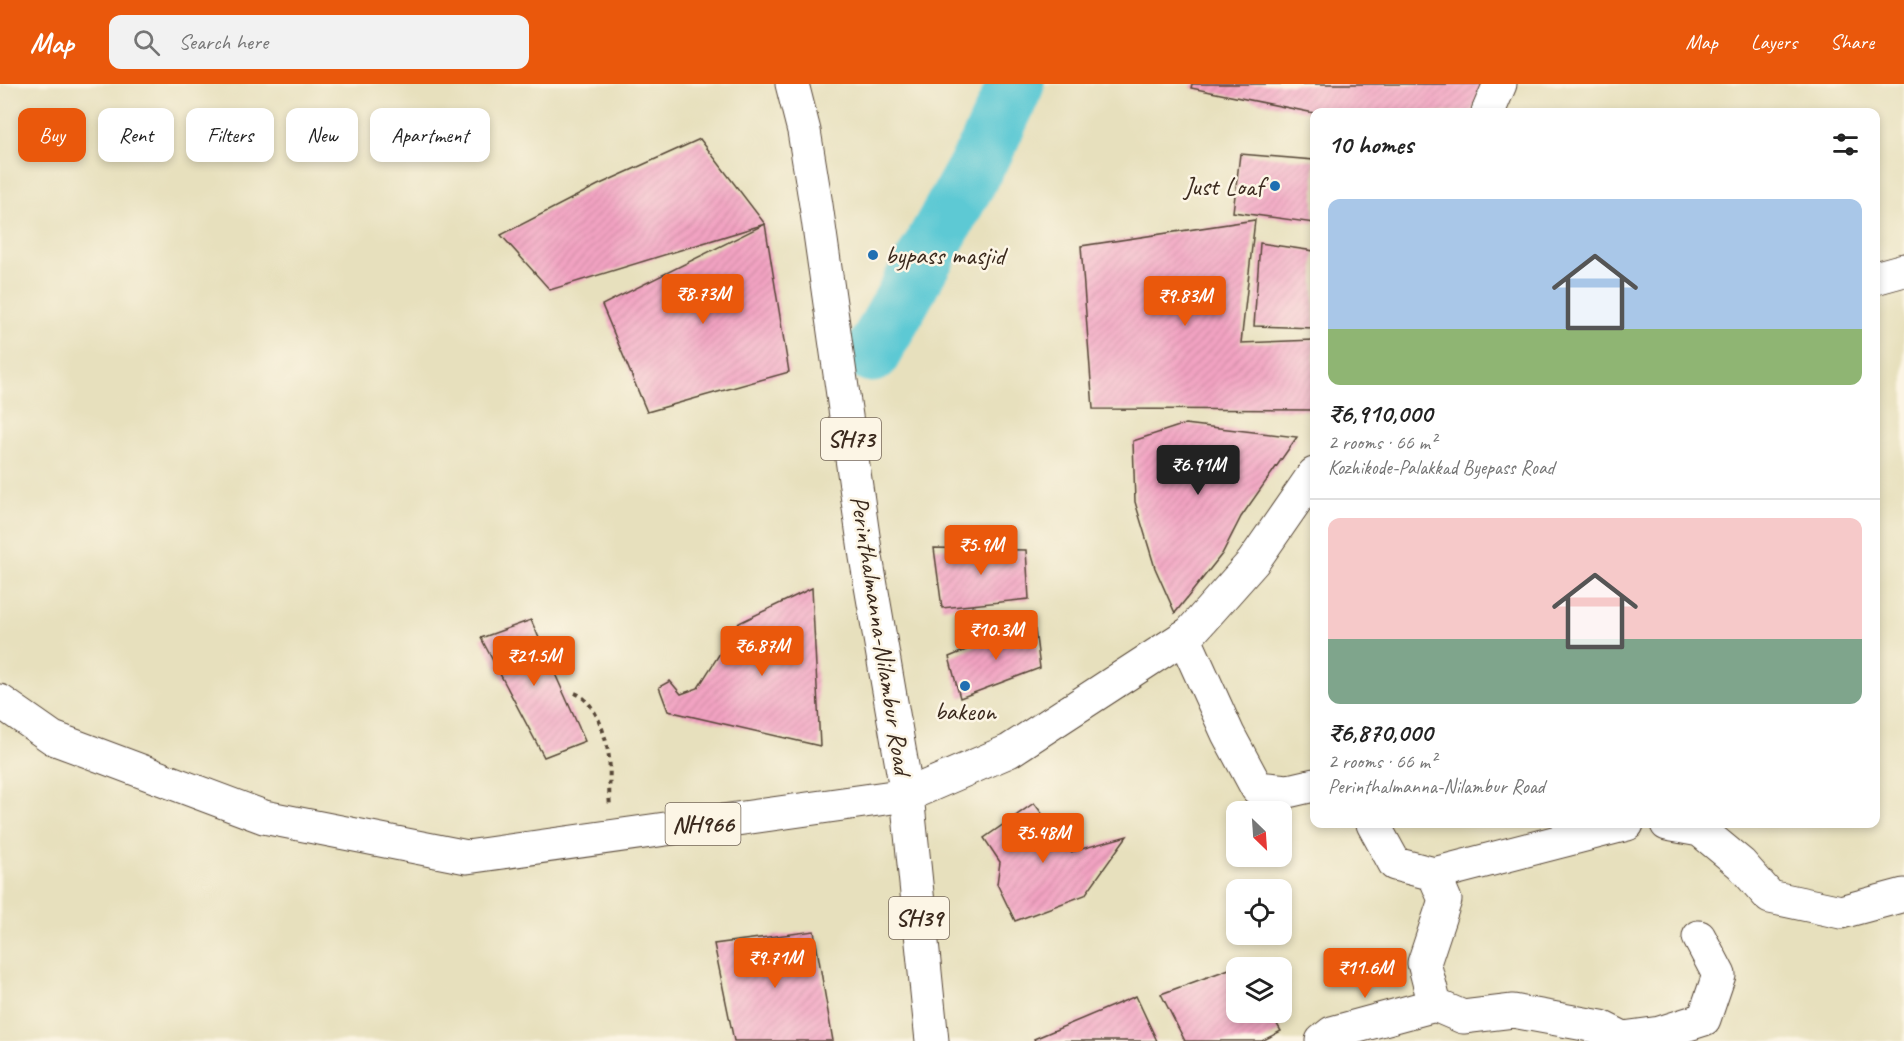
<!DOCTYPE html>
<html lang="en">
<head>
<meta charset="utf-8">
<style>
	:root { --surface:#fff; --page:#f2f2f2; --text:#222; --muted:#767676; --line:#e0e0e0; --accent:#ea580c }
	body { margin:0; font-family:Caveat,sans-serif; background:var(--page); color:var(--text); height:100vh; display:flex; flex-direction:column; font-size:22px; white-space:nowrap }
	* { box-sizing:border-box; margin:0 }
	p { font-size:20px; color:var(--muted) }
	.icon { flex:none; width:33px; height:33px; fill:none; stroke:currentColor; stroke-width:2; stroke-linecap:round; stroke-linejoin:round }
	.map { position:relative; flex:1; overflow:hidden }
	.details { position:absolute; left:1310px; top:24px; width:570px; height:720px; display:flex; flex-direction:column; background:var(--surface); border-radius:12px; box-shadow:0 3px 9px #0003 }
	.details>* { flex:none }
	.guide { position:absolute; left:18px; top:24px; width:570px; height:54px; display:flex; gap:12px }
	.needle { width:39px; rotate:155deg }
	.controls { position:absolute; left:1226px; top:717px; display:grid; gap:12px }
	.controls a { display:grid; place-items:center; width:66px; height:66px; border-radius:12px; background:var(--surface); box-shadow:0 3px 9px #0003; font-size:30px }
	.price { position:absolute; translate:-50% -51px; padding:0 14px; border-radius:6px; background:var(--accent); color:#fff; font-size:20px; line-height:39px; filter:drop-shadow(0 2px 3px #0008) }
	.price::after { content:''; position:absolute; left:50%; top:36px; width:18px; height:14px; margin-left:-9px; background:inherit; clip-path:polygon(0 0,100% 0,50% 100%) }
	.price.selected { background:#222; color:#fff }
	ul { padding:0; list-style:none }
	li { display:grid; align-content:center; gap:12px; height:318px; padding:0 18px }
	li+li { border-top:2px solid var(--line) }
	li span { display:grid; place-items:center; height:186px; border-radius:12px; color:#555 }
	li>.icon { margin-inline-start:auto }
	span .icon { width:108px; height:108px; fill:#fffc; stroke-width:1 }
	li b { font-size:26px }
	h2 { display:flex; justify-content:space-between; align-items:center; height:72px; padding:0 18px; font-size:26px }
	.tag { padding:0 21px; border-radius:12px; background:var(--surface); box-shadow:0 3px 9px #0003; font-size:21px; line-height:54px }
	.tag.selected { background:var(--accent); color:#fff }
	header { display:flex; align-items:center; gap:36px; box-sizing:border-box; height:84px; padding:0 30px; background:var(--accent); color:#fff }
	header strong { font-size:28px }
	nav { display:flex; gap:33px; margin-inline-start:auto; font-size:21px }
	.search { width:420px; height:54px; background:var(--page); display:flex; align-items:center; gap:15px; box-sizing:border-box; padding:0 21px; border-radius:12px; color:var(--muted); font-size:22px }
	.map>svg:first-child { display:block }
	.lines { fill:none; stroke-linecap:round; stroke-linejoin:round }
	.river { stroke:#5dc9d4; stroke-width:57 }
	.building { fill:url(#building-hatch) }
	.minor-casing { stroke:#554536; stroke-width:35 }
	.primary-casing { stroke:#554536; stroke-width:35 }
	.trunk-casing { stroke:#554536; stroke-width:35 }
	.path { stroke:#554536; stroke-width:4; stroke-dasharray:4.5 4.5; stroke-linecap:butt }
	.minor { stroke:#fff; stroke-width:33 }
	.primary { stroke:#fff; stroke-width:33 }
	.trunk { stroke:#fff; stroke-width:33 }
	.poi-dot { fill:#1f6fb2; stroke:#fcf5e5; stroke-width:2 }
	.labels { text-anchor:middle; dominant-baseline:central; stroke-width:5; stroke-linejoin:round; paint-order:stroke }
	.shield { fill:#fcf5e5; stroke:#75675a; stroke-width:1.5 }
	.shield-label { font-size:24px; font-weight:bold; fill:#3b2a1e }
	.poi-label { font-size:26px; fill:#3b2a1e; stroke:#fcf5e5; text-anchor:end }
	.street-label { font-size:26px; fill:#3b2a1e; stroke:#fcf5e5 }
</style>
</head>
<body>
<header>
<strong>Map</strong>
<div class="search"><svg class="icon" aria-label="search" viewBox="0 0 24 24"><circle cx="10" cy="10" r="6"/><path d="M15 15l6 6"/></svg>Search here</div>
<nav><a>Map</a><a>Layers</a><a>Share</a></nav>
</header>
<div class="map">
<svg width="1904" height="957" viewBox="0 0 1904 957">
	<defs>
		<pattern id="building-hatch" width="6" height="6" patternUnits="userSpaceOnUse" patternTransform="scale(1.5)"><rect width="6" height="6" fill="#f2a3c2"/><path d="M-1 1l2-2M0 6l6-6M5 7l2-2" fill="none" stroke="#d08ca6"/></pattern>
	</defs>
	<rect width="100%" height="100%" fill="#fcf5e5"/>
	<filter id="ink" filterUnits="userSpaceOnUse"><feTurbulence type="fractalNoise" baseFrequency=".0167" numOctaves="2"/><feDisplacementMap in="SourceGraphic" scale="12" xChannelSelector="R" yChannelSelector="G"/><feConvolveMatrix kernelMatrix="1 2 1 2 8 2 1 2 1" color-interpolation-filters="sRGB"/></filter>
	<filter id="wash" filterUnits="userSpaceOnUse"><feTurbulence type="fractalNoise" baseFrequency=".008" numOctaves="4" result="noise"/><feDisplacementMap in="SourceGraphic" scale="24" xChannelSelector="R" yChannelSelector="G"/><feGaussianBlur stdDeviation="1.35" result="paint"/><feColorMatrix in="noise" values="0 0 0 0 0 0 0 0 0 0 0 0 0 0 0 0 0 1.4 0 .05"/><feComposite in="paint" operator="in"/></filter>
	<g filter="url(#wash)">
		<rect width="100%" height="100%" fill="#e7e0bd"/>
		<g class="lines">
			<path class="river" d="M872,270l115,-207 29,-63"/>
		</g>
		<g id="blocks">
			<g class="building">
				<path d="M1192,0h292l-12,28 -158,1 -123,-25z"/>
				<path d="M700,55l65,85 -215,66 -49,-55 97,-50z"/>
				<path d="M1240,70l74,6v63l-81,-11z"/>
				<path d="M1255,136l-14,123 73,-3v70l-221,-1 -12,-163z"/>
				<path d="M765,140l24,148 -142,40 -45,-107z"/>
				<path d="M1260,159l54,8v77l-60,-2z"/>
				<path d="M1185,340l112,13 -56,80 -19,37 -47,59 -20,-45 -20,-66 -2,-61z"/>
				<path d="M934,464l92,2 3,49 -87,9z"/>
				<path d="M812,504l8,158 -152,-35 -9,-24 11,-6 11,13 17,-6 41,-65z"/>
				<path d="M531,536l54,121 -41,16 -63,-119z"/>
				<path d="M1034,538l6,46 -80,30 -11,-41z"/>
				<path d="M1034,719l37,49 56,-16 -42,59 -70,26 -18,-37 3,-22 -16,-24z"/>
				<path d="M814,847l19,110h-99l-20,-97z"/>
				<path d="M1240,881l1,3h-5v44h34l11,19 -19,10h-77l-24,-47z"/>
				<path d="M1136,912l21,45h-122l-1,-2z"/>
			</g>
		</g>
	</g>
	<g filter="url(#ink)">
		<use href="#blocks" fill-opacity="0" stroke="#554536" stroke-width="1.5"/>
		<g class="lines">
			<defs>
				<g id="minor">
					<path d="M1875,194l29,-8"/>
					<path d="M1184,553l44,97 29,54 31,3 26,-6"/>
					<path d="M1373,740l22,40 39,10 193,-50"/>
					<path d="M1667,740l33,6 41,34 29,33 71,15 63,-17"/>
					<path d="M1434,790l11,26 -21,63 11,42 28,12 50,-6 88,16 22,11 37,-5 44,-14 15,-44 -20,-38"/>
					<path d="M1322,957l10,-8 103,-28"/>
				</g>
				<path id="primary" d="M792,0l12,47 12,74 50,352 41,238 25,246"/>
				<g id="trunk">
					<path d="M1488,28l12,-28"/>
					<path d="M0,617l53,37 211,79 203,40 440,-62 102,-44 181,-118 63,-71 61,-88"/>
				</g>
			</defs>
			<use href="#minor" class="minor-casing"/>
			<use href="#primary" class="primary-casing"/>
			<use href="#trunk" class="trunk-casing"/>
			<path class="path" d="M575,609c21,9 31,42 34,65 2,15 -1,32 1,48"/>
			<use href="#minor" class="minor"/>
			<use href="#primary" class="primary"/>
			<use href="#trunk" class="trunk"/>
		</g>
	</g>
	<g class="poi-dot">
		<circle cx="1275" cy="102" r="6"/>
		<circle cx="873" cy="171" r="6"/>
		<circle cx="965" cy="602" r="6"/>
	</g>
	<g class="labels">
		<g class="shield">
			<rect x="821" y="334" width="60" height="42" rx="4.5"/>
			<rect x="665.5" y="719" width="75" height="42" rx="4.5"/>
			<rect x="889" y="813" width="60" height="42" rx="4.5"/>
		</g>
		<g class="shield-label">
			<text x="851" y="355">SH73</text>
			<text x="703" y="740">NH966</text>
			<text x="919" y="834">SH39</text>
		</g>
		<g class="poi-label">
			<text x="1263" y="102">Just Loaf</text>
			<text x="885" y="171" text-anchor="start">bypass masjid</text>
			<text x="965" y="627" text-anchor="middle">bakeon</text>
		</g>
		<g class="street-label">
			<text transform="translate(881 551) rotate(81)">Perinthalmanna-Nilambur Road</text>
		</g>
	</g>
</svg>
<div class="controls">
<a><svg class="needle" viewBox="-14 -14 28 28"><path d="M0-13l5 13h-10z" fill="#e53935"/><path d="M0 13l5-13h-10z" fill="#767676"/></svg></a>
<a><svg class="icon" aria-label="locate" viewBox="0 0 24 24"><circle cx="12" cy="12" r="6"/><path d="M12 2v4M12 18v4M2 12h4M18 12h4"/></svg></a>
<a><svg class="icon" aria-label="layers" viewBox="0 0 24 24"><path d="M12 4l9 5-9 5-9-5zM3 14l9 5 9-5"/></svg></a>
</div>
<b class="price" style="left:703px;top:241px">₹8.73M</b>
<b class="price" style="left:1185px;top:243px">₹9.83M</b>
<b class="price selected" style="left:1198px;top:412px">₹6.91M</b>
<b class="price" style="left:981px;top:492px">₹5.9M</b>
<b class="price" style="left:996px;top:577px">₹10.3M</b>
<b class="price" style="left:762px;top:593px">₹6.87M</b>
<b class="price" style="left:534px;top:603px">₹21.5M</b>
<b class="price" style="left:1043px;top:780px">₹5.48M</b>
<b class="price" style="left:775px;top:905px">₹9.71M</b>
<b class="price" style="left:1365px;top:915px">₹11.6M</b>
<div class="guide">
<a class="tag selected">Buy</a>
<a class="tag">Rent</a>
<a class="tag">Filters</a>
<a class="tag">New</a>
<a class="tag">Apartment</a>
</div>
<section class="details">
<h2>10 homes<svg class="icon" aria-label="filters" viewBox="0 0 24 24"><path d="M4 7h16M4 17h16"/><circle cx="9" cy="7" r="2"/><circle cx="15" cy="17" r="2"/></svg></h2>
<ul>
<li><span style="background:linear-gradient(#a9c7e8 70%,#8fb573 0)"><svg class="icon" aria-label="home" viewBox="0 0 24 24"><path d="M3 11l9-7 9 7M6 9v11h12V9"/></svg></span><div><b>₹6,910,000</b><p>2 rooms · 66 m²</p><p>Kozhikode-Palakkad Byepass Road</p></div></li>
<li><span style="background:linear-gradient(#f6c9c9 65%,#7fa58c 0)"><svg class="icon" aria-label="home" viewBox="0 0 24 24"><path d="M3 11l9-7 9 7M6 9v11h12V9"/></svg></span><div><b>₹6,870,000</b><p>2 rooms · 66 m²</p><p>Perinthalmanna-Nilambur Road</p></div></li>
</ul>
</section>
</div>
</body>
</html>
